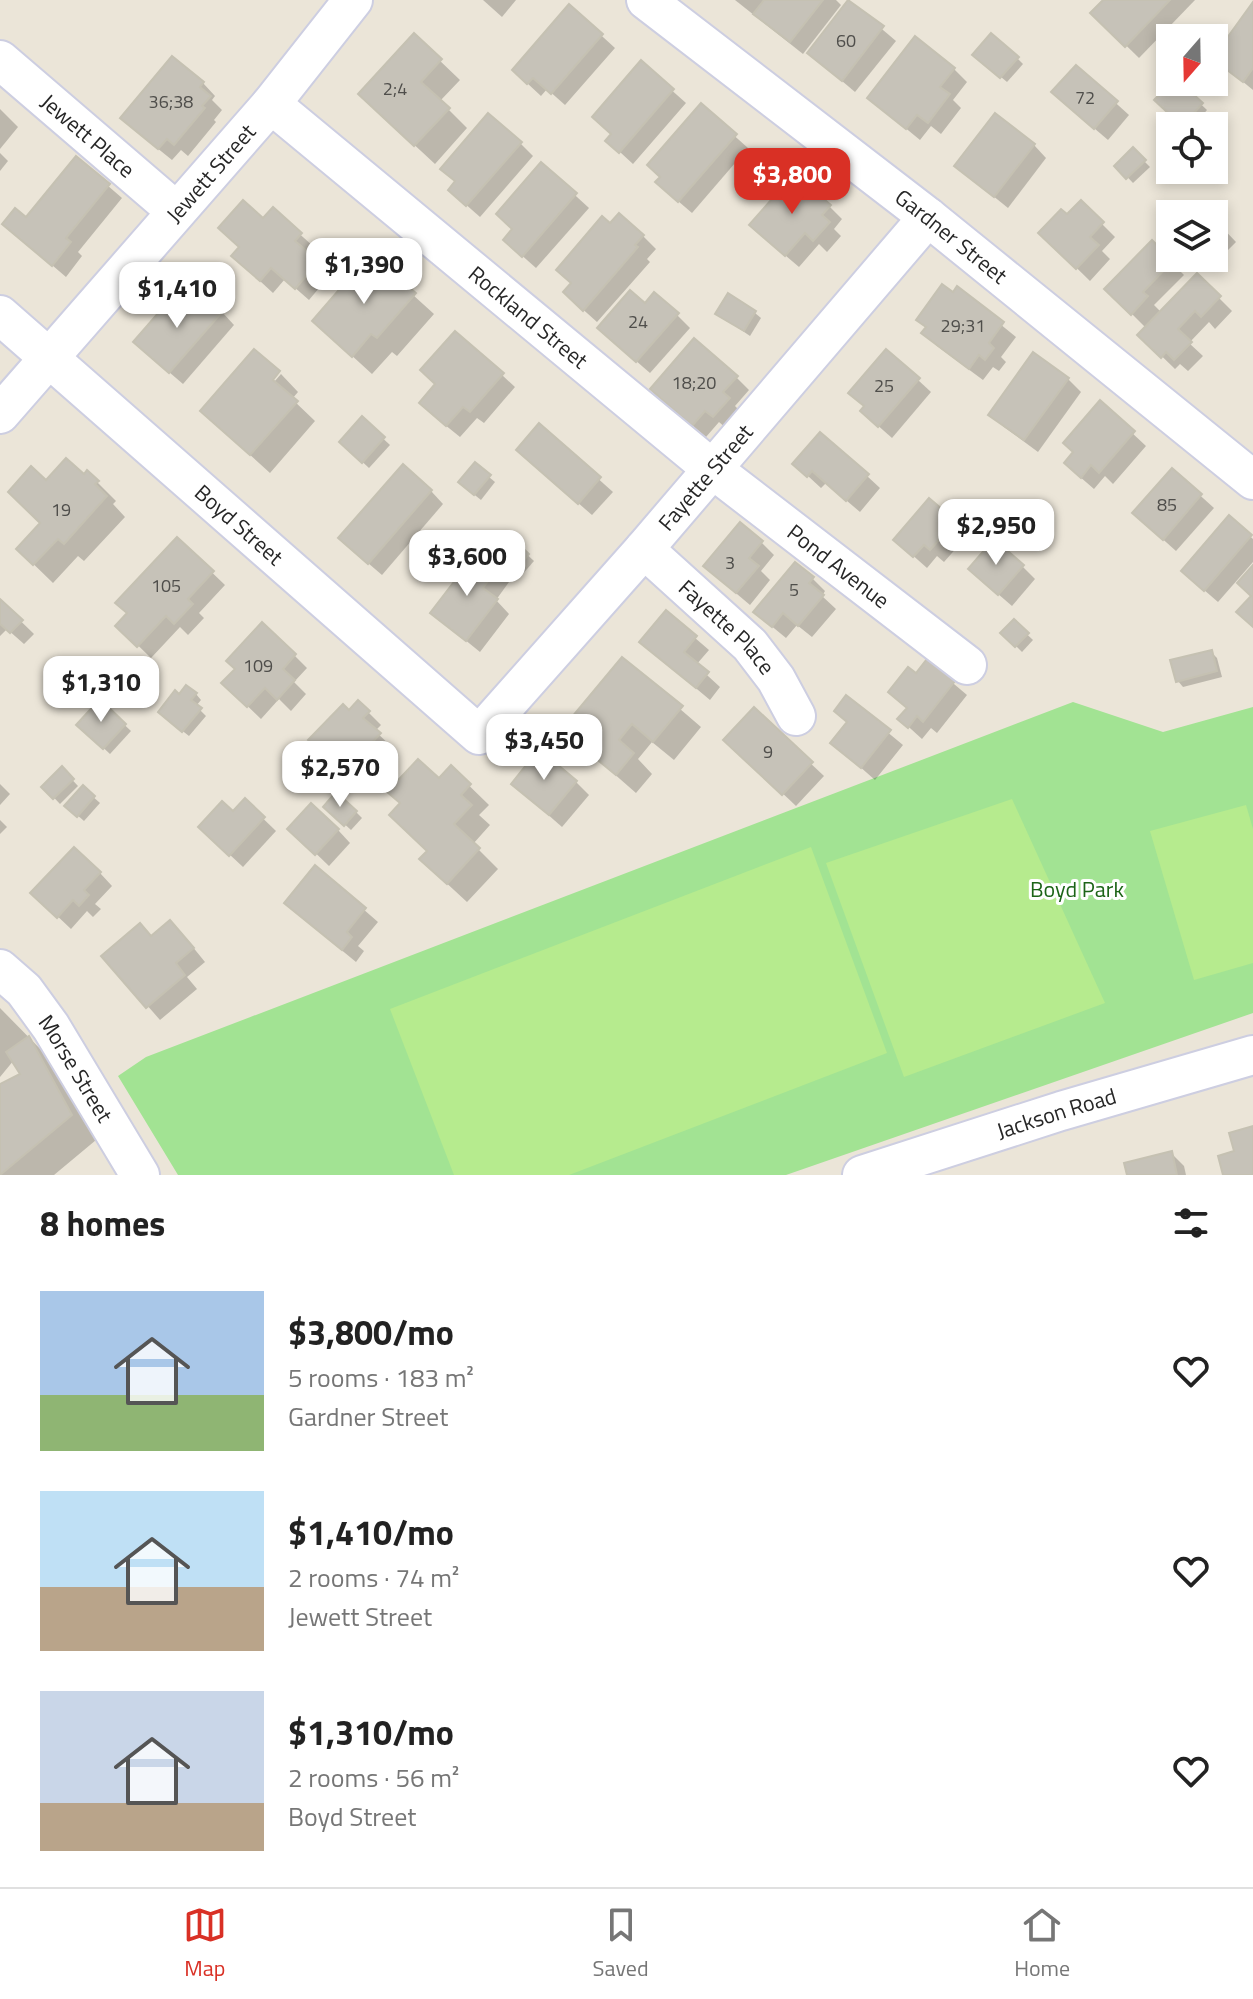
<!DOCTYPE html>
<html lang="en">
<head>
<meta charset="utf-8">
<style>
	:root { --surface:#fff; --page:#f6f6f6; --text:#222; --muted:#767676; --line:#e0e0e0; --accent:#d93025 }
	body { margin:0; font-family:"Titillium Web",sans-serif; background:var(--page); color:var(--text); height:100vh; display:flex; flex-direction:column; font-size:30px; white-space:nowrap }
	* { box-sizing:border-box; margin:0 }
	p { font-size:26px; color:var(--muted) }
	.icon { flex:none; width:44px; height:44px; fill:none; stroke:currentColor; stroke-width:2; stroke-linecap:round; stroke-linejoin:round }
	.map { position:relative; height:1175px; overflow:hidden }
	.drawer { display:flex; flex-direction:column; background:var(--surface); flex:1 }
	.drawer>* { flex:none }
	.needle { width:52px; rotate:200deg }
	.tools { position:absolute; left:1156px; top:24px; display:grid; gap:16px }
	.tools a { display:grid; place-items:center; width:72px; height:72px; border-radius:0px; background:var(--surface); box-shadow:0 4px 12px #0003; font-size:40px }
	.price { position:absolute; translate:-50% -68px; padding:0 18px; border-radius:16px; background:#fff; color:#222; font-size:26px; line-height:52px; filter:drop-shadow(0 2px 4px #0008) }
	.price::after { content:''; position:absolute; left:50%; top:48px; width:24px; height:18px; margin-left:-12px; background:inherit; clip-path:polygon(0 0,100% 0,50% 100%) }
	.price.active { background:var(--accent); color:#fff }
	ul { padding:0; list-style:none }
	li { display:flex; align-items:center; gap:24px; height:200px; padding:0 40px }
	li span { display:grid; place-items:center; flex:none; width:224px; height:160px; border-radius:0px; color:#555 }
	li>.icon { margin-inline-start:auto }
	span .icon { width:96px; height:96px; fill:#fffc; stroke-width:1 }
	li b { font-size:34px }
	h2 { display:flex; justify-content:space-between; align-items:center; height:96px; padding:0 40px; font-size:34px }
	.tabs { display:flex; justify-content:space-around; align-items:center; height:112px; border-top:2px solid var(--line); background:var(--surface); font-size:22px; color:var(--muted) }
	.tabs a { display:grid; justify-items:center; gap:4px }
	.tabs .active { color:var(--accent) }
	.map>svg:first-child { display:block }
	.green { fill:#a2e393 }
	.pitch { fill:#b6eb8e }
	.shadow { fill:#0003 }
	.building { fill:#c6c2b8; stroke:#c5c1b2; stroke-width:2 }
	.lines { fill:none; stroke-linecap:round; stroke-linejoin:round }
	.minor-casing { stroke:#cdcee1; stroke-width:42 }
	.minor { stroke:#fff; stroke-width:38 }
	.labels { text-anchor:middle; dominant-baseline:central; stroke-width:6; stroke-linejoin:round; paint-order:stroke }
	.number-label { font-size:18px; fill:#4f4e4b }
	.street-label { font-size:22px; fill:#272727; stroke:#fff }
	.park-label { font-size:22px; fill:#1c6417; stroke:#fff }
</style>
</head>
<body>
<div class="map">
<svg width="1253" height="1175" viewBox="0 0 1253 1175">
	<rect width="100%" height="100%" fill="#ebe5d8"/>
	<path class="green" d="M1073,702l90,30 90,-25v306l-467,162h-608l-60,-99 28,-19z"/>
	<g class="pitch">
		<path d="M1012,799l93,204 -201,74 -78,-214z"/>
		<path d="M1246,805l7,24v134l-59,17 -44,-149z"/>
		<path d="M811,847l76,206 -318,122h-115l-64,-166z"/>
	</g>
	<g class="shadow">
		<path d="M483,0h33l-14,17z"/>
		<path d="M735,0h101l5,5 -38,49z"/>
		<path d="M1106,0h89l-56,58 -46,-45z"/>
		<path d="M850,2l46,39 -41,51 -46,-39z"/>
		<path d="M569,6l46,42 -50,57 -18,-16 -6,7 -14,-13z"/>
		<path d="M1253,6v84l-39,-32z"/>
		<path d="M414,36l46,44 -20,21 27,27 -32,36 -55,-51z"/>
		<path d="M1017,58l6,6 -16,18 -26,-22z"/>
		<path d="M641,63l45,40 -53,61 -25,-23 5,-6z"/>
		<path d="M1076,67l53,48 -21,25 -41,-35z"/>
		<path d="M954,69l13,13 -14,18 8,8 -20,26 -10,-8 -11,14 -51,-42z"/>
		<path d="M1174,82h3l30,28 -14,16h-10l-26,-26z"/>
		<path d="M203,83l12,13 -3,4 10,10 -8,10 2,2 -28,34 -7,-6 -9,10 -36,-29z"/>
		<path d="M701,106l47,42 -56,65 -21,-18 -9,-17z"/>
		<path d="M0,109l18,18 -18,22z"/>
		<path d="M520,143l13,13 -53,61 -17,-15z"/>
		<path d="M1034,145l12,13 -38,50 -52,-42z"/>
		<path d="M1133,150l17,17 -17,16 -16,-17z"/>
		<path d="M0,153l8,8 -8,10z"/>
		<path d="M77,159l45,39 -44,54 4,4 -16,21 -62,-53 22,-4z"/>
		<path d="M542,165l47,43 -53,60 -18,-16 -4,-22z"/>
		<path d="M1081,203l34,34 -13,14 8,8 -20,22 -49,-48 26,-16z"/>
		<path d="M829,206l13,13 -8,10 7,7 -14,16 -8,-8 -20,23 -34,-29z"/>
		<path d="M273,210l41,37 -7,7 23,21 -21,25 -24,-21 -12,14 -27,-25 -5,-20z"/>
		<path d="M1214,219l22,23 -27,27 -11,-11h16z"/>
		<path d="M610,226l33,10 13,13 -9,10 3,3 -53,60 -19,-17z"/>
		<path d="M1152,243l32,32 -30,30 7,7 36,-36 35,35 -17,18 -6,-7 -20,21 14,13 -15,15 -8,-7 -5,5 -35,-34 6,-7 -39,-39z"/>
		<path d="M370,256l64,58 -37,42 -5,-4 -20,22 -58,-53z"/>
		<path d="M957,289l59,48 -15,20 5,5 -7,9 -6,-4 -10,13 -46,-34 -13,-13 3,-4 -9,-10 35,-24z"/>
		<path d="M645,306l32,9 13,13 -40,45 -38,-33z"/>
		<path d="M187,310l35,2 12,13 -51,59 -35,-30z"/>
		<path d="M755,313l6,5 -11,18 -32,-22z"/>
		<path d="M281,374l17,18 -6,7 23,22 -45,52 -68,-62 63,-25 3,3z"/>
		<path d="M502,375l13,12 -31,36 -7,-5 -17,19 -26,-21z"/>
		<path d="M736,377l13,13 -14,16 6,6 -14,17 -8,-7 -13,15 -41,-35z"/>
		<path d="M1068,379l13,13 -43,60 -34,-25 -13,-13z"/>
		<path d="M918,380l13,12 -39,46 -17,-15z"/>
		<path d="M1100,403l46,43 -33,38 -8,-8 -11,13 -15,-13 -4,-23z"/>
		<path d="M362,419l28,26 -21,23 -28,-26z"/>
		<path d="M539,426l74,66 -21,23 -61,-53z"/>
		<path d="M795,464l72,12 13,12 -20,24 -34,-29 -5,5z"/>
		<path d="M1172,470l42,38 -38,43 -28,-25z"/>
		<path d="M84,477l13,5 19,19 -3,3 12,13 -41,44 -6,-5 -25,27 -35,-34 25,-26 3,-40z"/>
		<path d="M489,477l6,5 -14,18 -15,-12z"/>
		<path d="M431,491l12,13 -61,71 -28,-24z"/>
		<path d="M929,501l38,35 -23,26 -7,-6 -10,12 -18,-16z"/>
		<path d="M1229,518l24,21v23l-35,40 -22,-19z"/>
		<path d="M177,539l48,46 -26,28 5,5 -16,17 -8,-8 -29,31 -33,-32 11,-12z"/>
		<path d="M510,539l24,22 -13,15 -24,-22z"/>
		<path d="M761,542l13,13 -13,16 9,9 -20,25 -32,-27z"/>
		<path d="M1022,566l13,13 -23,27 -29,-25z"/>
		<path d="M497,570l12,12 -13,18 13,14 -29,38 -48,-39z"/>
		<path d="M813,579l12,12 -3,5 14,13 -24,28 -15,-12 -11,13 -17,-14z"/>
		<path d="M0,601l34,33 -10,10 -17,-15 -7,7z"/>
		<path d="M666,613l43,37 -13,15 24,22 -10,13 -55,-46z"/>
		<path d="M1014,622l19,18 -11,12 -19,-19z"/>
		<path d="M1211,652l6,6 5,19 -39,10 -5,-6z"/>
		<path d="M295,656l12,12 -13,14 12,12 -15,17 -12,-12 -18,20 -37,-36z"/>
		<path d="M623,660l78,67 -27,33 -22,-18 -14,17 14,15 -16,19 -72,-63z"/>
		<path d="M928,662l39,33 -30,38 -6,-5 -9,11 -22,-20 8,-10 -18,-17 26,-16z"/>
		<path d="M196,694l5,6 -5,6 10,10 -17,20 -23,-18 14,-22z"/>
		<path d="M846,698l57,47 -28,35 -42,-37 16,-20z"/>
		<path d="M100,702l31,29 -21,23 -31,-29z"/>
		<path d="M358,702l23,23 -6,6 17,16 -44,47 -24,-22 25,-60z"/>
		<path d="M754,710l70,66 -28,30 -57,-54z"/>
		<path d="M451,768l38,37 -10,10 11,10 -17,19 25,25 -31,33 -26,-24 -12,-27 10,-70z"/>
		<path d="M62,769l16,17 -18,18 -16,-17z"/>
		<path d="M576,782l13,13 -27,32 -49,-43z"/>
		<path d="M0,784l10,10 -10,11z"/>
		<path d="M83,788l17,15 -16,18 -17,-15z"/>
		<path d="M245,801l31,30 -33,36 -29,-27z"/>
		<path d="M326,807l30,5 6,6 -11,12z"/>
		<path d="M0,820l7,7 -7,7z"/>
		<path d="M338,830l12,13 -21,23 -26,-25z"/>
		<path d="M316,868l62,54 -20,24 6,5 -8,11 -56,-46z"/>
		<path d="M100,873l12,13 -17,18 6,5 -8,8 -6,-6 -16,18 -38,-36z"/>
		<path d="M183,935l22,27 -18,15 10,12 -37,31 -56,-64 48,-18z"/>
		<path d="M0,1008l54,55 42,77 -42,35h-54v-88l23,-12 -9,-15 -14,17z"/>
		<path d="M1172,1154l12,12 2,9h-57z"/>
	</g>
	<g class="building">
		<path d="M764,0h59l-33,42 -37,-28z"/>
		<path d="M848,0l36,26 -42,55 -35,-28z"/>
		<path d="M1103,0h67l-45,47 -35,-34z"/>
		<path d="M1253,2v66l-10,14 -29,-22v-4z"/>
		<path d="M569,4l34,30 -52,60 -18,-16 -6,6 -15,-14z"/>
		<path d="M414,33l28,26 -21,23 29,26 -36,38 -56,-52z"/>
		<path d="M991,33l28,24 -19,21 -28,-23z"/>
		<path d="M915,36l40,32 -15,19 10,7 -22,29 -11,-8 -11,14 -39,-31z"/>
		<path d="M172,56l32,26 -4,5 11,9 -9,10 3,2 -31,37 -7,-6 -9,10 -38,-31z"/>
		<path d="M641,60l33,29 -55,64 -14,-12 6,-7 -19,-17z"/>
		<path d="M1076,65l42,36 -24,28 -43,-37z"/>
		<path d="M1171,82h9l23,21 -21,23 -28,-26z"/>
		<path d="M701,103l36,31 -59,68 -23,-20 5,-5 -13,-12z"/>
		<path d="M488,113l34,29 -56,64 -18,-16 7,-9 -15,-12z"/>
		<path d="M995,113l40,31 -41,53 -40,-31z"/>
		<path d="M1133,147l13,13 -20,19 -12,-13z"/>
		<path d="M76,156l34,28 -44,54 5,4 -19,24 -50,-42 13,-16 11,9z"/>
		<path d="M541,162l36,31 -55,64 -19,-17 9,-11 -16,-15z"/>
		<path d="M794,174l37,31 -9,10 8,7 -17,19 -8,-8 -20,23 -36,-31z"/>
		<path d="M243,200l20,18 10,-11 29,26 -7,8 24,20 -24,28 -24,-21 -11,13 -29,-25 8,-9 -21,-19z"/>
		<path d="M1081,200l23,22 -14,15 9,8 -23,24 -38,-36 23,-24 6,5z"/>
		<path d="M619,213l25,22 -9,10 3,2 -55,64 -20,-19 8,-9 -15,-13 46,-54 8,7z"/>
		<path d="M1214,216l11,12 -11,11z"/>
		<path d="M1152,240l21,21 -30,31 5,4 -17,19 -27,-26z"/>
		<path d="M370,254l46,39 -39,45 -6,-4 -19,23 -40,-36z"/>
		<path d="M1197,273l24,23 -20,21 -6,-6 -17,18 14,13 -18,18 -8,-8 -5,6 -24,-23z"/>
		<path d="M942,284l11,8 4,-6 47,36 -15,21 5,5 -9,12 -6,-5 -10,14 -48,-36 5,-6 -10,-7z"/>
		<path d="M630,290l15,13 9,-11 25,21 -43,49 -39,-34z"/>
		<path d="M201,291l22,20 -54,62 -36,-31 40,-46 14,11z"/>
		<path d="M728,293l28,18 -12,20 -29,-17z"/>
		<path d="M455,331l49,42 -34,39 -7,-5 -17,19 -27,-23 16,-19 -15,-14z"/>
		<path d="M694,338l44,38 -15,16 7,6 -17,19 -8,-6 -13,15 -42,-37z"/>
		<path d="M254,349l26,22 -7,9 25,21 -48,54 -50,-44z"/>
		<path d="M886,349l34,29 -42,49 -18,-16 4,-5 -16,-13z"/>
		<path d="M1033,352l36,26 -45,62 -36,-25z"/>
		<path d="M1100,400l35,31 -36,42 -8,-8 -10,13 -17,-15 9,-11 -10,-9z"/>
		<path d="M362,416l23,21 -23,26 -23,-21z"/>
		<path d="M539,423l62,54 -23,27 -62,-54z"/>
		<path d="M820,432l49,42 -23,27 -34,-30 -5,6 -15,-13z"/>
		<path d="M66,458l18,16 3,-4 12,11 -4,3 12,12 -43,48 -6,-5 -25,26 -17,-16 24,-26 -32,-31 23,-26 15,14z"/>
		<path d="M475,462l16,13 -17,20 -16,-13z"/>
		<path d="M403,464l29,26 -64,74 -30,-26z"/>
		<path d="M1172,468l30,26 -39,46 -31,-27z"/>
		<path d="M929,498l27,23 -26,29 -6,-5 -11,12 -20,-17z"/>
		<path d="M1229,515l23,20 -48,56 -23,-20z"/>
		<path d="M740,522l23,19 -14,17 10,8 -23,27 -33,-27z"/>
		<path d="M510,536l19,18 -15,17 -20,-17z"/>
		<path d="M177,537l37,34 -26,28 5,5 -19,20 -8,-8 -29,31 -22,-21 12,-13 -12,-10z"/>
		<path d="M994,539l30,26 -26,30 -30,-26z"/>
		<path d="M477,552l21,16 -15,20 15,11 -32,42 -36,-28z"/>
		<path d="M795,562l19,15 -5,6 15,12 -26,31 -15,-13 -11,14 -19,-15z"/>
		<path d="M1253,565v62l-17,-15 15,-16 -14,-13z"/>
		<path d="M0,599l23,21 -13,13 -10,-9z"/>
		<path d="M666,610l31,26 -13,16 25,20 -13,16 -57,-46z"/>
		<path d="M1014,619l15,14 -14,14 -15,-14z"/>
		<path d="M262,622l34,32 -13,15 12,11 -18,20 -12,-12 -18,19 -26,-24 14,-14 -9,-8z"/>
		<path d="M1212,650l5,21 -41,11 -6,-22z"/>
		<path d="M622,657l61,49 -30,36 -21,-18 -13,16 15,13 -18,22 -55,-45z"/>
		<path d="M927,659l28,22 -32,41 -6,-6 -9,12 -11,-9 10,-11 -19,-16 20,-25 8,6z"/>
		<path d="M186,685l11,8 -6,7 11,8 -20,24 -24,-20 17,-22 4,4z"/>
		<path d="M846,695l45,35 -30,38 -31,-25 17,-21 -13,-11z"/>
		<path d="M100,699l26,25 -23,25 -27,-24z"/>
		<path d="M358,700l12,11 -7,7 18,15 -47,50 -25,-24 9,-10 -10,-9 35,-36 6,6z"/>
		<path d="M754,707l59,55 -31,33 -59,-55z"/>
		<path d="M539,749l38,32 -28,34 -38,-31z"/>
		<path d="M418,759l21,19 12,-13 20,19 -10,11 11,10 -18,19 26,24 -33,36 -28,-25 8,-8 -38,-36 11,-12 -13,-11z"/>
		<path d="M62,766l12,13 -21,20 -12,-12z"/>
		<path d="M83,785l12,11 -18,21 -13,-11z"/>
		<path d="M336,792l21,19 -13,15 -21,-19z"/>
		<path d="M245,798l20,19 -36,39 -31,-29 24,-26 11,10z"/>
		<path d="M311,803l28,26 -24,26 -28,-26z"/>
		<path d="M74,847l27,25 -17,18 5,5 -10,11 -6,-6 -16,18 -27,-25z"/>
		<path d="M315,865l51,43 -19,24 5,5 -10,13 -58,-47z"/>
		<path d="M170,920l24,28 -18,15 9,12 -39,33 -45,-52 39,-33 11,13z"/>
		<path d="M29,1036l43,79 -72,60v-91l20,-10 -14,-22z"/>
		<path d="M1253,1126v49h-30l-5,-19 16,-5 -5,-18z"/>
		<path d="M1172,1151l5,24h-50l-3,-12z"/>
	</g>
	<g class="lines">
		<defs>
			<g id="minor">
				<path id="s1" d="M646,0l282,217 325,263"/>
				<path id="s2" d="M0,60l176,151"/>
				<path id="s3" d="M271,104l440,364 256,197"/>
				<path id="s4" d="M0,315l479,420 165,-186 284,-332"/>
				<path id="s5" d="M0,414l271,-310 82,-104"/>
				<path id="s6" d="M644,549l106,96 26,34 20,37"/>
				<path id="s7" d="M0,969l24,21 27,37 89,148"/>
				<path id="s8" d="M862,1175l199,-64 192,-56"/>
			</g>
		</defs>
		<use href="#minor" class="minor-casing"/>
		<use href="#minor" class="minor"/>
	</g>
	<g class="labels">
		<g class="number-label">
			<text x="846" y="40">60</text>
			<text x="395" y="88">2;4</text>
			<text x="1085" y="97">72</text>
			<text x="171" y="101">36;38</text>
			<text x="638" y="321">24</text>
			<text x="963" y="325">29;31</text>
			<text x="694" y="382">18;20</text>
			<text x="884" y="385">25</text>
			<text x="1167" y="504">85</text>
			<text x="61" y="509">19</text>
			<text x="730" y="562">3</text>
			<text x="166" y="585">105</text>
			<text x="794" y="589">5</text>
			<text x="258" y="665">109</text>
			<text x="768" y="751">9</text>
		</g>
		<g class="street-label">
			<text stroke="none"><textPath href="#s2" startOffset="116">Jewett Place</textPath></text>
			<text stroke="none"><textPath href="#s5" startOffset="320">Jewett Street</textPath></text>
			<text stroke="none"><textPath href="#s1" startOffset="386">Gardner Street</textPath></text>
			<text stroke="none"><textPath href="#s3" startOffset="334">Rockland Street</textPath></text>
			<text stroke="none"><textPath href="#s4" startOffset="980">Fayette Street</textPath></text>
			<text stroke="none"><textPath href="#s4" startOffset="318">Boyd Street</textPath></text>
			<text stroke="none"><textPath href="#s3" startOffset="732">Pond Avenue</textPath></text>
			<text stroke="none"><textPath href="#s6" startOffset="114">Fayette Place</textPath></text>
			<text stroke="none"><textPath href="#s7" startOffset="126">Morse Street</textPath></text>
			<text stroke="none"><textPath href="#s8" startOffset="204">Jackson Road</textPath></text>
		</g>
		<g class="park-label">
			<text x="1077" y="889">Boyd Park</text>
		</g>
	</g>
</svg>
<div class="tools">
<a><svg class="needle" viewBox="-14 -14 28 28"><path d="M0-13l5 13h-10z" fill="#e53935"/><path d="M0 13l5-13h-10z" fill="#767676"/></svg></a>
<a><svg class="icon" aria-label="locate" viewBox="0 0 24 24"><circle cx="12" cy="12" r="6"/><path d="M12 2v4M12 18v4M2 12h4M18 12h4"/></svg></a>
<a><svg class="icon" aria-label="layers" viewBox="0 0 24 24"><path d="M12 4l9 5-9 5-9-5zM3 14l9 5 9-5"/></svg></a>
</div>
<b class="price active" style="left:792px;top:216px">$3,800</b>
<b class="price" style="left:364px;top:306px">$1,390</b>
<b class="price" style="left:177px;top:330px">$1,410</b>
<b class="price" style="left:996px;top:567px">$2,950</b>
<b class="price" style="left:467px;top:598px">$3,600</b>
<b class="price" style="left:101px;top:724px">$1,310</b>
<b class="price" style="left:544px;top:782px">$3,450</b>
<b class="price" style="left:340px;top:809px">$2,570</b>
</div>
<section class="drawer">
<h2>8 homes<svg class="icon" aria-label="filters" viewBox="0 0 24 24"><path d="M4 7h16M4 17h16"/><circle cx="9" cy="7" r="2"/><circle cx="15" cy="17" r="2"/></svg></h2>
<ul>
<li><span style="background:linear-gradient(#a9c7e8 65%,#8fb573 0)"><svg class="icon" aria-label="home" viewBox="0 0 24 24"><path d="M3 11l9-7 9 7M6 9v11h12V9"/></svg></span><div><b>$3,800/mo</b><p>5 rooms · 183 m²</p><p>Gardner Street</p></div><svg class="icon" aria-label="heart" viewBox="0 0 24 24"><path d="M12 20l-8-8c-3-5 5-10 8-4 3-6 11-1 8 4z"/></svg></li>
<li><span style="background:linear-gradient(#bfe0f5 60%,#b9a48a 0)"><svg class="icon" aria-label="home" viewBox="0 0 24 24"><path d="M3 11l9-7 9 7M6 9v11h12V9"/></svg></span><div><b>$1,410/mo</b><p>2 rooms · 74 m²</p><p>Jewett Street</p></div><svg class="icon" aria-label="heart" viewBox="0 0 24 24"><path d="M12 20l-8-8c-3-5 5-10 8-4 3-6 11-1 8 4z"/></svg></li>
<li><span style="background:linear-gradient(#c9d6e8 70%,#b9a48a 0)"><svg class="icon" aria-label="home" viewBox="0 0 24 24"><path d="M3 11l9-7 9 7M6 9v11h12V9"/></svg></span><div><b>$1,310/mo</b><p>2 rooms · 56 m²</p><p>Boyd Street</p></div><svg class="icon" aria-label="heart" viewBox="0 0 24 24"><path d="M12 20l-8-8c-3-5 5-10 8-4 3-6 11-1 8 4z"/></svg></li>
</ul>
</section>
<nav class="tabs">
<a class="active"><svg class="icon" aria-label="map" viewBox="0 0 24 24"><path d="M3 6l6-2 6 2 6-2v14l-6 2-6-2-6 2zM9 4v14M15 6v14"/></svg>Map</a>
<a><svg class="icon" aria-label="saved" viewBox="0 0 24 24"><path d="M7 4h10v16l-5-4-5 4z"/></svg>Saved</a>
<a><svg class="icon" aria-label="home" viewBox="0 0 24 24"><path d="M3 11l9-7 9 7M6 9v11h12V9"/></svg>Home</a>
</nav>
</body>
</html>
